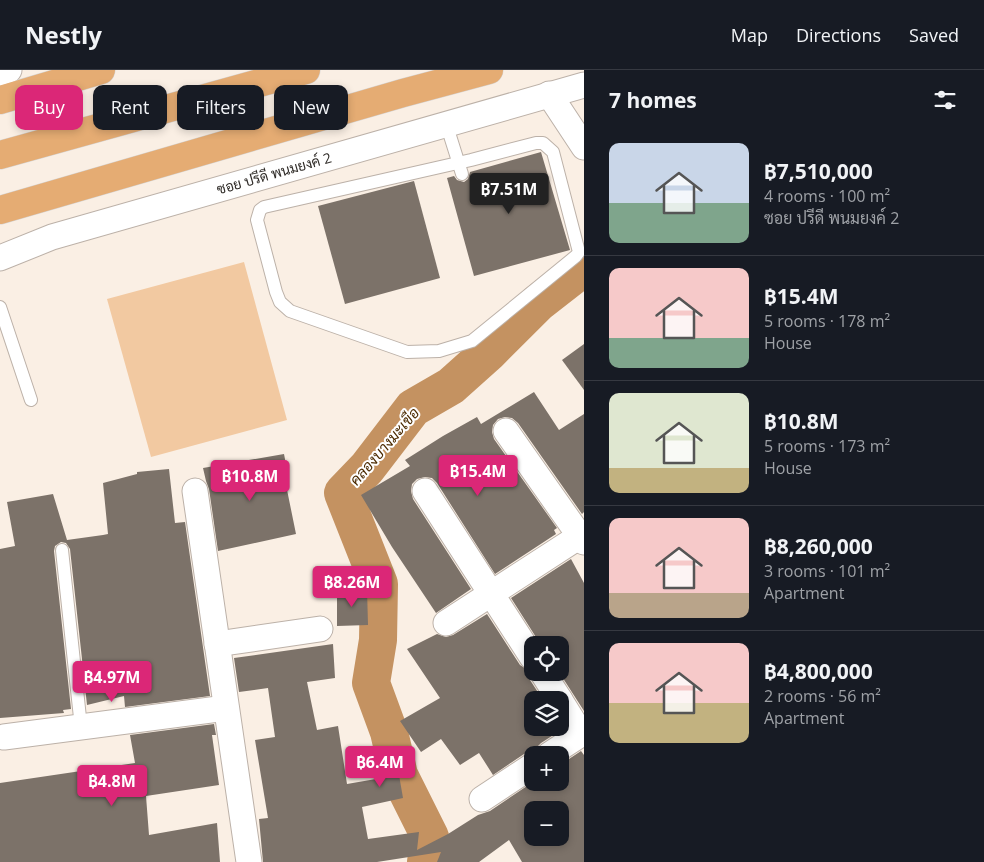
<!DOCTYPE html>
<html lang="en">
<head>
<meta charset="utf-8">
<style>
	:root { --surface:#171b24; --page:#242831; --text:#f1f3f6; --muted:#9ea1a6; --line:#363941; --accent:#db2777 }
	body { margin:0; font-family:"Open Sans",Sarabun,sans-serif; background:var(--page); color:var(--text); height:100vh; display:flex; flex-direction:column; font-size:19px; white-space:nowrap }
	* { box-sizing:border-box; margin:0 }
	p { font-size:16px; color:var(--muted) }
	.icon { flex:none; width:28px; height:28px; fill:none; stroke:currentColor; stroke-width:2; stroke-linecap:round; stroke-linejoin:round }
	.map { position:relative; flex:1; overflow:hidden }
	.drawer { display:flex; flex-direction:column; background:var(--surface); width:400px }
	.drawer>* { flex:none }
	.top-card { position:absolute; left:15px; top:15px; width:475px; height:45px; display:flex; gap:10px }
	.fabs { position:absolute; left:524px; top:566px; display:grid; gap:10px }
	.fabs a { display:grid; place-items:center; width:45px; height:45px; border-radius:10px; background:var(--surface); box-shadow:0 2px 8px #0003; font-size:25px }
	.price { position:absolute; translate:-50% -42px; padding:0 11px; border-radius:5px; background:var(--accent); color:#fff; font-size:16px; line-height:32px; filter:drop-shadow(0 1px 2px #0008) }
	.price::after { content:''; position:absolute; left:50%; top:30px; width:15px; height:11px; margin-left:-8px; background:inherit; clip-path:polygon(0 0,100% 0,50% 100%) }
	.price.active { background:#222; color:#fff }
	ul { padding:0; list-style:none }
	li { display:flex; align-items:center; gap:15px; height:125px; padding:0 25px }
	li+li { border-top:1px solid var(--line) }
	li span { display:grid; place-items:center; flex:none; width:140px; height:100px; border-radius:10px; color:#555 }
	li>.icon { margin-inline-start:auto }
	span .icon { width:60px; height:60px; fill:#fffc; stroke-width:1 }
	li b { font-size:21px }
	h2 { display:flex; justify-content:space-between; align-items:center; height:60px; padding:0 25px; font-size:21px }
	.tag { padding:0 18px; border-radius:10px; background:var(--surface); box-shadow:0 2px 8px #0003; font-size:18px; line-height:45px }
	.tag.active { background:var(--accent); color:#fff }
	header { display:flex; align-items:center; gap:30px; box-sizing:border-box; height:70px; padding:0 25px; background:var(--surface); border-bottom:1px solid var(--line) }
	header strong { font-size:24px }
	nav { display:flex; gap:28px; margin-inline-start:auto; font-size:18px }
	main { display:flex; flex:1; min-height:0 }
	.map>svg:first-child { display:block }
	.green { fill:#f2c9a1 }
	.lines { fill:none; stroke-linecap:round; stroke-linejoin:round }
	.river { stroke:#c49261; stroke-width:38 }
	.building { fill:#7c7269; fill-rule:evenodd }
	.service-casing { stroke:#bcb1a8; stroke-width:14 }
	.minor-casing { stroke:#bcb1a8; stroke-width:27 }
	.motorway-casing { stroke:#d5d4d4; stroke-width:29 }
	.service { stroke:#fff; stroke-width:12 }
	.minor { stroke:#fff; stroke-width:25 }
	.motorway { stroke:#e5ac73; stroke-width:28 }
	.labels { text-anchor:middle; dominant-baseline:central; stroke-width:4; stroke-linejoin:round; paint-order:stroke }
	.street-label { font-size:14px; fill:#2e2a26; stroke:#fff }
	.water-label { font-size:15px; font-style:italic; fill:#4b2a00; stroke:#fff }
</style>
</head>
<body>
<header>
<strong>Nestly</strong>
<nav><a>Map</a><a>Directions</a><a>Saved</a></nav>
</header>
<main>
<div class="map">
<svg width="584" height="792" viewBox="0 0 584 792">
	<rect width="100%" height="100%" fill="#faefe4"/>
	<path class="green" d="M244,192l43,158 -136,37 -44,-158z"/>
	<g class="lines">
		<path class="river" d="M426,792l4,-25 -31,-62 -10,-43 -18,-49 7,-43 1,-56 -36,-91 24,-25 46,-60 38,-22 38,-34 49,-49 46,-36"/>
	</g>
	<g class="building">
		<path d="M541,82l29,98 -96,26 -27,-98 7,-2 3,4 7,2 4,-3 2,-7z"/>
		<path d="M414,111l26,97 -95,26 -27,-98z"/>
		<path d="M584,274v46l-22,-30z"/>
		<path d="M534,322l25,38 25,-16v98l-2,2 -64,-91 -6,-5 -7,-1 -7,2 -5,6 -1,7 2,7 63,89 -3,2 2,4 -61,40 -58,-91 -5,-5 -7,-1 -8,2 -5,5 -1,7 2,8 58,90 -35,24 -44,-66 -31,-52 49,-29 -5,-6 38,-24 34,-19 4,7z"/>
		<path d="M284,384l5,26h-4l11,54 -78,17 -9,-62 -3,-8 -3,-13z"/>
		<path d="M169,399l6,54 10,-1 25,174 -85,11 -1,-11 -37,9 -17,-156 -4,-6 -5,-1 -6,4 -1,5 17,158 -8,1 1,3 -64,5v-169l15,-3 -8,-44 46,-8 14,46 36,-5 5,-1 -5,-51 34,-9v-2z"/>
		<path d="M571,489l13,24v128l-25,-39 1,-27h-19l-30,-47z"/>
		<path d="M367,519l1,36 -31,1v-36z"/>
		<path d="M487,544l33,51 8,5 2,10 13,20h-11v28l28,-1 1,3 -20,13 -5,5 -1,4h-4l-7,2 -31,21 -14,-22 -19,12 -19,-26 -20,13 -21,-31 40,-23 -33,-49 30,-15 9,3 7,-2z"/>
		<path d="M333,574l2,34 -28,4 10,48 21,-4 9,58 52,-9 4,23 -41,9 6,32 51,-7 -2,18 31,-16 30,-19 12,-4 43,-29h27v-17l21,-14 3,4v107h-62l-13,-22 -30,22h-42l4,-10 -64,10h-114l-4,-43 9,-1 -13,-78 20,-3 -7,-49 -29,4 -5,-34zM532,740h28v28h-28z"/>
		<path d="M214,654l2,11h-4l7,50 -73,11 3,39 68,-12 3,39h-220v-79l135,-20 -5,-28z"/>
	</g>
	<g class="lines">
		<defs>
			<g id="service">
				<path d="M446,53l16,51"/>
				<path d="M536,73h7l10,9 26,100 -3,4 -104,85 -33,10 -32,1 -117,-41 -10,-9 -4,-10 -19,-72 3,-10 4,-3 207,-47z"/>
				<path d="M0,237l31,93"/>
				<path d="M62,480l19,177"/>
			</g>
			<g id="minor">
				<path d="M0,3l9,-3"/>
				<path d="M549,24l35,53"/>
				<path d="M0,188l52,-21 532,-152"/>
				<path d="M506,361l78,111"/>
				<path d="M195,421l54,371"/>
				<path d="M425,421l107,166"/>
				<path d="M446,553l134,-87"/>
				<path d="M217,574l103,-15"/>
				<path d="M542,602l18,28"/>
				<path d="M560,630l21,34"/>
				<path d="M4,667l222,-29"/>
				<path d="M549,685l35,-23"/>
				<path d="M482,729l50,-33"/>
			</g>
			<g id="motorway">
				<path d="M0,30l101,-30"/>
				<path d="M0,85l306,-85"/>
				<path d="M0,140l403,-117 86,-23"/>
			</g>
		</defs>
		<use href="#service" class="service-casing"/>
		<use href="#minor" class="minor-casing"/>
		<use href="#motorway" class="motorway-casing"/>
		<use href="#service" class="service"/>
		<use href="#minor" class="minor"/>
		<use href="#motorway" class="motorway"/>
	</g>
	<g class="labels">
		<g class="street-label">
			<text transform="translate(274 103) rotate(-16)">ซอย ปรีดี พนมยงค์ 2</text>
		</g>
		<g class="water-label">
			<text transform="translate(384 376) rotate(-49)">คลองบางมะเขือ</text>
		</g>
	</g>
</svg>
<div class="fabs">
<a><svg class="icon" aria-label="locate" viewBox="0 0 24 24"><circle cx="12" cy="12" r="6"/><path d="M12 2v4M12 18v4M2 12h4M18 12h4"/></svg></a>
<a><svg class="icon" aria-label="layers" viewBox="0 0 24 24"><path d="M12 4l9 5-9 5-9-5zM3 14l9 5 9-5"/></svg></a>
<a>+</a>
<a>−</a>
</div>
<b class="price active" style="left:509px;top:145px">฿7.51M</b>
<b class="price" style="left:478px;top:427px">฿15.4M</b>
<b class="price" style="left:250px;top:432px">฿10.8M</b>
<b class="price" style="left:352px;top:538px">฿8.26M</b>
<b class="price" style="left:112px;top:633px">฿4.97M</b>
<b class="price" style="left:380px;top:718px">฿6.4M</b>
<b class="price" style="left:112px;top:737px">฿4.8M</b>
<div class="top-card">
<a class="tag active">Buy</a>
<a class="tag">Rent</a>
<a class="tag">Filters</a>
<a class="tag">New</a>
</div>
</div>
<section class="drawer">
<h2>7 homes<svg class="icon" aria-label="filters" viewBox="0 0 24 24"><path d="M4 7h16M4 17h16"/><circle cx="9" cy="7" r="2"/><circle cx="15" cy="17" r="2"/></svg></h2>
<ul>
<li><span style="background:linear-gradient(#c9d6e8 60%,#7fa58c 0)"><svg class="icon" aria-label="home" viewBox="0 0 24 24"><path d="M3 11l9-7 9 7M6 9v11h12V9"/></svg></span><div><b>฿7,510,000</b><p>4 rooms · 100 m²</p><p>ซอย ปรีดี พนมยงค์ 2</p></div></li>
<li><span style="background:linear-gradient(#f6c9c9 70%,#7fa58c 0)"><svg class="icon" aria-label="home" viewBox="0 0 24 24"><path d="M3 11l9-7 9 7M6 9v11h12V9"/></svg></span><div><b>฿15.4M</b><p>5 rooms · 178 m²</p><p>House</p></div></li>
<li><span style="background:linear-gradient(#dfe7d0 75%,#c2b280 0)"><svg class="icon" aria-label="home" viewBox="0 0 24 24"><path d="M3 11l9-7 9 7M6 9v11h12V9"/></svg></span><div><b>฿10.8M</b><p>5 rooms · 173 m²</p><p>House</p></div></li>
<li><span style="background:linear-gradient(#f6c9c9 75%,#b9a48a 0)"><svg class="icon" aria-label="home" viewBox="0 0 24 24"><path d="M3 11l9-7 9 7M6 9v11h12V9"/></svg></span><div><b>฿8,260,000</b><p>3 rooms · 101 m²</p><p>Apartment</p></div></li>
<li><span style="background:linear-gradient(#f6c9c9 60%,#c2b280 0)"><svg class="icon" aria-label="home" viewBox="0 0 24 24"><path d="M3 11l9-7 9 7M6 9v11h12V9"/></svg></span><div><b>฿4,800,000</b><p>2 rooms · 56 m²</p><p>Apartment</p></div></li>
</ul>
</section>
</main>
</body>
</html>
